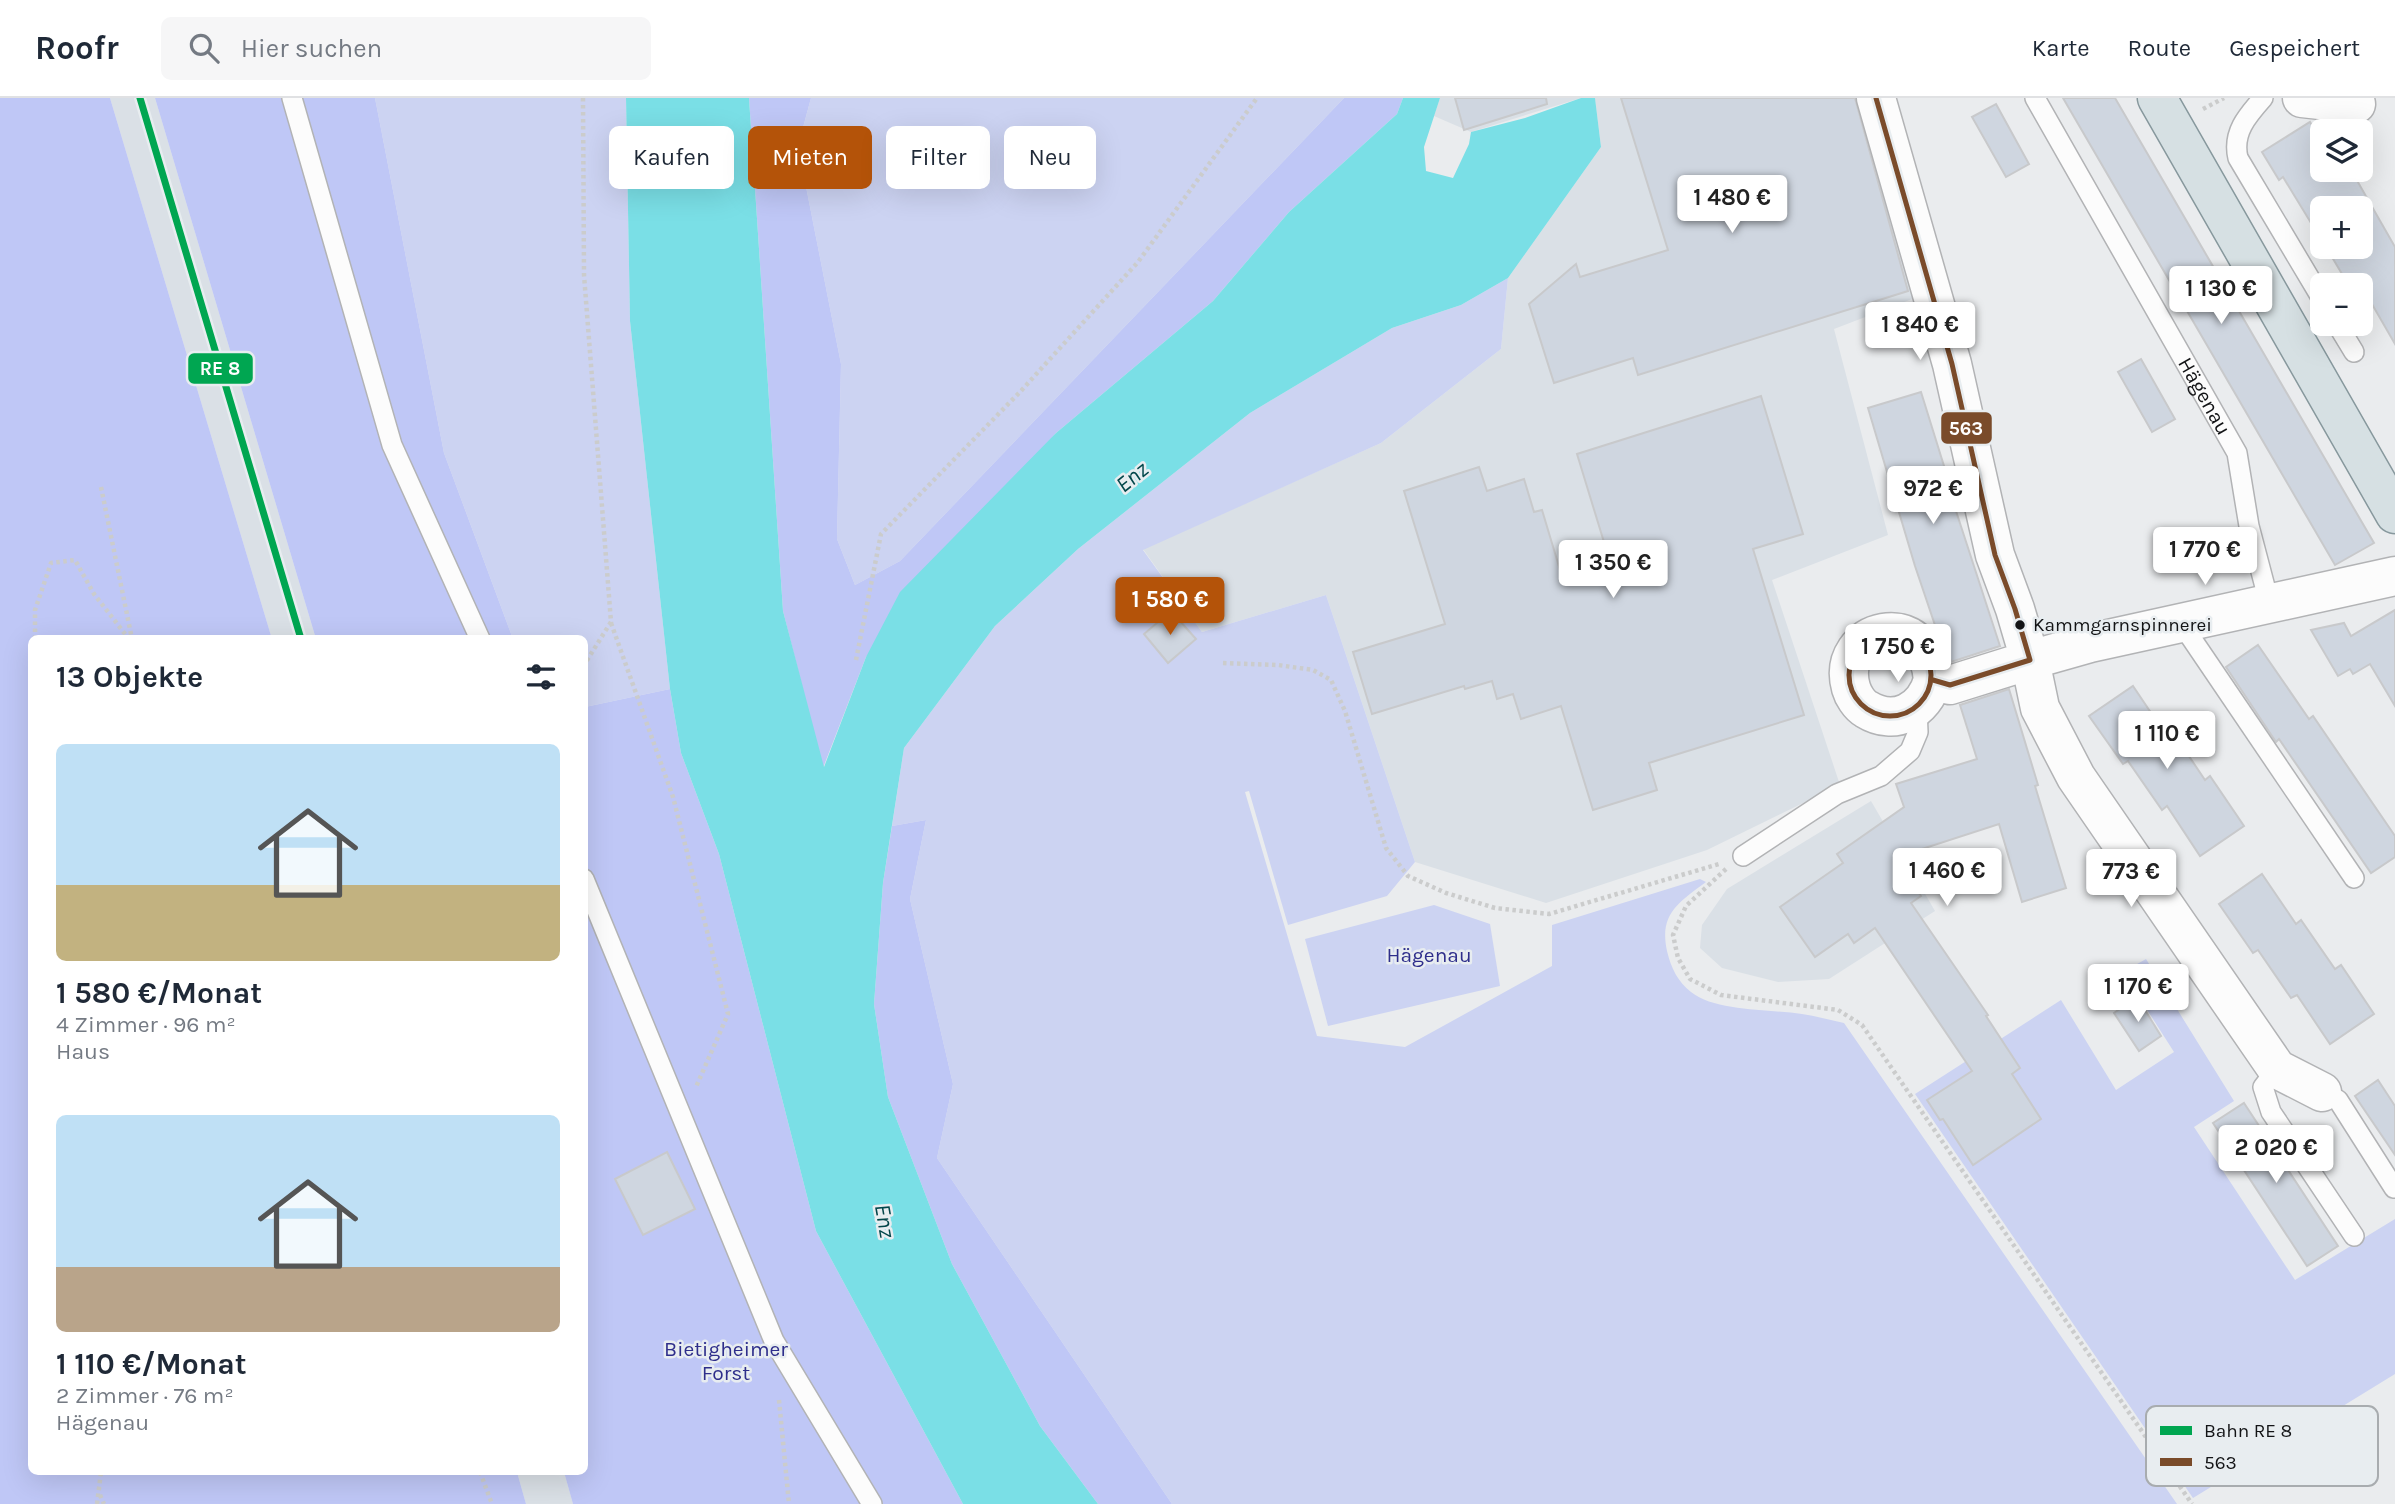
<!DOCTYPE html>
<html lang="de">
<head>
<meta charset="utf-8">
<style>
	:root { --surface:#fff; --page:#f6f6f7; --text:#1f2937; --muted:#747a83; --line:#e0e1e3; --accent:#b45309 }
	body { margin:0; font-family:Karla,sans-serif; background:var(--page); color:var(--text); height:100vh; display:flex; flex-direction:column; font-size:26px; white-space:nowrap }
	* { box-sizing:border-box; margin:0 }
	p { font-size:23px; color:var(--muted) }
	.icon { flex:none; width:38px; height:38px; fill:none; stroke:currentColor; stroke-width:2; stroke-linecap:round; stroke-linejoin:round }
	.map { position:relative; flex:1; overflow:hidden }
	.sheet { position:absolute; left:28px; top:537px; width:560px; height:840px; display:flex; flex-direction:column; background:var(--surface); border-radius:10px; box-shadow:0 7px 28px #0002 }
	.sheet>* { flex:none }
	.banner { position:absolute; left:609px; top:28px; width:665px; height:63px; display:flex; gap:14px }
	.buttons { position:absolute; left:2310px; top:21px; display:grid; gap:14px }
	.buttons a { display:grid; place-items:center; width:63px; height:63px; border-radius:10px; background:var(--surface); box-shadow:0 7px 28px #0002; font-size:35px }
	.price { position:absolute; translate:-50% -60px; padding:0 16px; border-radius:7px; background:#fff; color:#222; font-size:23px; line-height:46px; filter:drop-shadow(0 2px 4px #0008) }
	.price::after { content:''; position:absolute; left:50%; top:42px; width:21px; height:16px; margin-left:-10px; background:inherit; clip-path:polygon(0 0,100% 0,50% 100%) }
	.price.active { background:var(--accent); color:#fff }
	ul { padding:0; list-style:none }
	li { display:grid; align-content:center; gap:14px; height:371px; padding:0 28px }
	li span { display:grid; place-items:center; height:217px; border-radius:10px; color:#555 }
	li>.icon { margin-inline-start:auto }
	span .icon { width:126px; height:126px; fill:#fffc; stroke-width:1 }
	li b { font-size:30px }
	h2 { display:flex; justify-content:space-between; align-items:center; height:84px; padding:0 28px; font-size:30px }
	.pill { padding:0 24px; border-radius:10px; background:var(--surface); box-shadow:0 7px 28px #0002; font-size:24px; line-height:63px }
	.pill.active { background:var(--accent); color:#fff }
	header { display:flex; align-items:center; gap:42px; box-sizing:border-box; height:98px; padding:0 35px; background:var(--surface); border-bottom:2px solid var(--line) }
	header strong { font-size:33px }
	nav { display:flex; gap:38px; margin-inline-start:auto; font-size:24px }
	.search { width:490px; height:63px; background:var(--page); display:flex; align-items:center; gap:18px; box-sizing:border-box; padding:0 24px; border-radius:10px; color:var(--muted); font-size:26px }
	.map>svg:first-child { display:block }
	.built { fill:#dae0e6 }
	.green { fill:#ccd3f2 }
	.forest { fill:#bfc7f6 }
	.water { fill:#7adfe6 }
	.building { fill:#cfd6e0; stroke:#c8c9cb; stroke-width:2 }
	.lines { fill:none; stroke-linecap:round; stroke-linejoin:round }
	.lane-casing { stroke:#b2b3b5; stroke-width:22 }
	.street-casing { stroke:#b2b3b5; stroke-width:41 }
	.primary-casing { stroke:#87989d; stroke-width:41 }
	.path { stroke:#cbcccc; stroke-width:4.5; stroke-dasharray:3.5 3.5; stroke-linecap:butt }
	.lane { stroke:#fcfcfc; stroke-width:19 }
	.street { stroke:#fcfcfc; stroke-width:38 }
	.primary { stroke:#d6e0e3; stroke-width:38 }
	.bus-1-casing { stroke:#e8edf0; stroke-width:10 }
	.bus-1 { stroke:#7a4b2a; stroke-width:5 }
	.rail-1-casing { stroke:#e8edf0; stroke-width:12 }
	.rail-1 { stroke:#00a651; stroke-width:7 }
	.bus-dot { fill:#131416; stroke:#e8edf0; stroke-width:2.5 }
	.labels { text-anchor:middle; dominant-baseline:central; stroke-width:5; stroke-linejoin:round; paint-order:stroke }
	.bus-label { font-size:19px; fill:#131416; stroke:#e8edf0; text-anchor:start }
	.street-label { font-size:21px; fill:#131416; stroke:#e8edf0 }
	.park-label { font-size:21px; fill:#2e2e8b; stroke:#e8edf0 }
	.water-label { font-size:23px; font-style:italic; fill:#02464a; stroke:#e8edf0 }
	.key { fill:#e8edf0; stroke:#a8acaf; stroke-width:2 }
	.key-label { font-size:19px; fill:#131416 }
	.line-badge { stroke:#e8edf0; stroke-width:2.5 }
	.badge-label { font-size:19px; text-anchor:middle; font-weight:bold; fill:#fff }
</style>
</head>
<body>
<header>
<strong>Roofr</strong>
<div class="search"><svg class="icon" aria-label="search" viewBox="0 0 24 24"><circle cx="10" cy="10" r="6"/><path d="M15 15l6 6"/></svg>Hier suchen</div>
<nav><a>Karte</a><a>Route</a><a>Gespeichert</a></nav>
</header>
<div class="map">
<svg width="2395" height="1406" viewBox="0 0 2395 1406">
	<rect width="100%" height="100%" fill="#eaecee"/>
	<g class="built">
		<path d="M110,0h45l161,541h-44z"/>
		<path d="M1440,0h141l-110,34 -37,-16z"/>
		<path d="M1595,0h277l61,193 -99,38 54,206 -116,45 68,205 -133,65 -161,53 -131,-41 -89,-267 -124,37 -59,-83 238,-106 120,-94 7,-71 93,-131z"/>
		<path d="M1871,703l64,110 -106,68 -51,3 -56,-14 -22,-20 2,-23 25,-36z"/>
		<path d="M517,1374h47l9,32h-47z"/>
	</g>
	<g class="green">
		<path d="M375,0h251l4,223 40,368 -85,18 -1,-68h-71l-69,-186z"/>
		<path d="M811,0h533l-444,463 -45,24 -18,-46 4,-175 -43,-218z"/>
		<path d="M1508,180l-7,71 -120,94 -238,107 59,82 124,-37 89,267 -28,34 -99,29 -39,-134 -4,1 72,244 88,11 147,-81v-41l148,-46 6,3c-28,21 -47,32 -39,69 4,17 11,31 24,41 25,20 80,17 111,22 14,2 28,6 42,9l333,481h-1005l-235,-346 16,-74 -43,-185 16,-79 -34,6 12,-78 91,-122 83,-77 172,-136 142,-85 69,-23z"/>
		<path d="M1434,807l56,19 10,62 -172,40 -23,-87z"/>
		<path d="M2146,861l88,142 -40,26 101,153 100,-61v155l-202,124 -278,-404 146,-94 55,90 58,-38 -51,-80z"/>
	</g>
	<g class="forest">
		<path d="M0,0h110l162,541h-240v833h485l9,32h-526z"/>
		<path d="M155,0h220l69,355 69,186h-197z"/>
		<path d="M749,0h62l-13,48 43,218 -4,175 18,46 45,-24 444,-463h59l-6,16 -108,98 -76,89 -157,132 -190,224 -43,111 -40,-157z"/>
		<path d="M670,591l11,64 38,101 97,377 147,273h-390l-9,-32h20l1,-765z"/>
		<path d="M926,722l-16,79 43,185 -16,74 235,346h-74l-58,-78 -88,-162 -64,-167 -14,-93 9,-121 9,-57z"/>
	</g>
	<path class="water" d="M626,0h123l34,513 41,156 42,-110 34,-65 156,-159 157,-132 76,-89 108,-98 6,-16h37l-16,49 2,24 27,7 16,-34 2,-12 54,-14 56,-20h14l6,49 -93,131 -47,27 -69,23 -142,85 -172,136 -83,77 -91,122 -21,135 -9,121 14,93 64,167 88,162 58,78h-135l-147,-273 -97,-377 -38,-101 -11,-64 -40,-368z"/>
	<g class="building">
		<path d="M1455,0h91l1,6 -83,26z"/>
		<path d="M1621,0h234l53,193 -270,84 -5,-17 -79,25 -25,-79 47,-40 4,13 88,-27z"/>
		<path d="M2063,0h52l259,445 -39,22z"/>
		<path d="M1996,6l33,60 -23,13 -34,-60z"/>
		<path d="M2310,24l12,20v28h29l44,77v97l-34,-59 -6,-6 -7,5 -22,-37h35v-39h-39v33l-39,-64 -4,3 -17,-28z"/>
		<path d="M2141,261l34,60 -23,13 -34,-60z"/>
		<path d="M1921,294l37,119h-2l44,135 -49,16 -3,-12 -10,-16 -23,-68 -47,-158z"/>
		<path d="M1761,298l42,138 -50,15 51,166 -155,48 8,27 -64,20 -32,-104 -40,13 -8,-25 -16,5 -5,-18 -27,8 -1,-3 -92,28 -19,-62 92,-28 -41,-133 75,-24 8,24 37,-12 10,33 8,-2 21,70 48,-15 -34,-111z"/>
		<path d="M2395,512v96l-25,-42 -17,10 -3,-5 -12,7 -27,-46 33,-7 7,13z"/>
		<path d="M1171,513l25,28 -28,24 -24,-29z"/>
		<path d="M2258,547l51,74 4,-3 82,120v21l-24,16 -92,-134 -3,3 -50,-75z"/>
		<path d="M2133,588l33,49 6,-4 33,49 5,-4 34,50 -44,30 -33,-50 -5,4 -34,-49 -5,3 -34,-48z"/>
		<path d="M2009,591l29,96 -3,1 31,102 -44,14 -23,-78 -105,34 27,38 -10,7 77,112 -2,1 34,52 -8,6 29,45 -68,46 -30,-46 -3,1 -13,-20 45,-29 -97,-143 -21,15 -6,-9 -33,23 -35,-50 63,-44 -6,-9 67,-47 -8,-23 81,-25 -17,-54z"/>
		<path d="M2262,776l34,50 5,-4 34,49 6,-4 33,49 -44,30 -33,-49 -6,3 -33,-48 -5,3 -34,-49z"/>
		<path d="M2137,899l24,39 -22,15 -25,-38z"/>
		<path d="M2378,982l17,26v49l-40,-59z"/>
		<path d="M2244,1005l94,143 -31,20 -94,-143z"/>
		<path d="M667,1054l28,57 -52,26 -28,-56z"/>
	</g>
	<g class="lines">
		<defs>
			<g id="lane">
				<path d="M292,0l100,347 88,194"/>
				<path id="s1" d="M2035,0l202,355 12,73 20,76"/>
				<path d="M2263,0c-16,18 -31,35 -25,60l84,141"/>
				<path d="M2337,226l17,28"/>
				<path d="M2181,525l173,255"/>
				<path d="M1743,758l94,-62 44,-18 29,-25 8,-19 -1,-23"/>
				<path d="M584,781l190,462 98,163"/>
				<path d="M2277,971l-14,18 8,25 83,124"/>
				<path d="M2322,994l16,8 56,88"/>
			</g>
			<g id="street">
				<path d="M1876,0l76,266 43,191 20,54 15,51 -80,25 -17,-5c-9,31 -38,47 -67,29 -7,-4 -13,-14 -15,-21 -17,-60 76,-84 82,-8"/>
				<path d="M2302,0l54,6"/>
				<path d="M2322,994l-45,-23 -201,-292 -36,-69 -10,-48 60,-17 305,-67"/>
			</g>
			<path id="primary" d="M2157,0l238,416"/>
		</defs>
		<use href="#lane" class="lane-casing"/>
		<use href="#street" class="street-casing"/>
		<use href="#primary" class="primary-casing"/>
		<g class="path">
			<path d="M583,0l1,177 27,347 -27,43"/>
			<path d="M2203,11l21,-11"/>
			<path d="M101,389l31,152"/>
			<path d="M611,525l62,174 55,217 -32,73"/>
			<path d="M35,541v-29l16,-47 24,-3 19,34 35,45"/>
			<path d="M856,562l25,-126 139,-142 118,-130 119,-164"/>
			<path d="M1223,565l55,2 35,5 18,10 14,31 41,137 22,28 38,17 49,15 54,6 170,-50"/>
			<path d="M1726,771l-40,37 -13,29 5,23 12,21 31,16 117,15 24,15 330,479"/>
			<path d="M779,1302l10,104"/>
			<path d="M480,1374l12,32"/>
			<path d="M100,1397l4,9"/>
			<path d="M97,1406l4,-32"/>
		</g>
		<use href="#lane" class="lane"/>
		<use href="#street" class="street"/>
		<use href="#primary" class="primary"/>
		<defs>
			<g id="bus-1">
				<path d="M1876,0l76,266 43,191 20,54 15,51 -80,25 -17,-5"/>
				<circle cx="1890" cy="577" r="41"/>
			</g>
		</defs>
		<use href="#bus-1" class="bus-1-casing"/>
		<use href="#bus-1" class="bus-1"/>
		<defs>
			<path id="rail-1" d="M140,0l161,541"/>
		</defs>
		<use href="#rail-1" class="rail-1-casing"/>
		<use href="#rail-1" class="rail-1"/>
	</g>
	<circle class="bus-dot" cx="2020" cy="527" r="6"/>
	<g class="labels">
		<g class="bus-label">
			<text x="2033" y="527">Kammgarnspinnerei</text>
		</g>
		<g class="street-label">
			<text stroke="none"><textPath href="#s1" startOffset="343">Hägenau</textPath></text>
		</g>
		<g class="park-label">
			<text x="1429" y="857">Hägenau</text>
			<text x="726" y="1251">Bietigheimer<tspan x="726" dy="24">Forst</tspan></text>
		</g>
		<g class="water-label">
			<text transform="translate(1132 379) rotate(-39)">Enz</text>
			<text transform="translate(885 1123) rotate(80)">Enz</text>
		</g>
	</g>
	<rect x="2146" y="1308" width="232" height="80" rx="10" class="key"/>
	<rect x="2160" y="1328" width="32" height="9" fill="#00a651"/>
	<rect x="2160" y="1360" width="32" height="8" fill="#7a4b2a"/>
	<g class="key-label">
		<text x="2204" y="1339">Bahn RE 8</text>
		<text x="2204" y="1371">563</text>
	</g>
	<g class="line-badge">
		<rect x="187" y="254" width="67" height="33" rx="7" fill="#00a651"/>
		<rect x="1940" y="313" width="53" height="34" rx="7" fill="#7a4b2a"/>
	</g>
	<g class="badge-label">
		<text x="220" y="277">RE 8</text>
		<text x="1966" y="337">563</text>
	</g>
</svg>
<div class="buttons">
<a><svg class="icon" aria-label="layers" viewBox="0 0 24 24"><path d="M12 4l9 5-9 5-9-5zM3 14l9 5 9-5"/></svg></a>
<a>+</a>
<a>−</a>
</div>
<b class="price" style="left:1732px;top:137px">1 480 €</b>
<b class="price" style="left:2221px;top:228px">1 130 €</b>
<b class="price" style="left:1920px;top:264px">1 840 €</b>
<b class="price" style="left:1933px;top:428px">972 €</b>
<b class="price" style="left:2205px;top:489px">1 770 €</b>
<b class="price" style="left:1613px;top:502px">1 350 €</b>
<b class="price active" style="left:1170px;top:539px">1 580 €</b>
<b class="price" style="left:1898px;top:586px">1 750 €</b>
<b class="price" style="left:2167px;top:673px">1 110 €</b>
<b class="price" style="left:1947px;top:810px">1 460 €</b>
<b class="price" style="left:2131px;top:811px">773 €</b>
<b class="price" style="left:2138px;top:926px">1 170 €</b>
<b class="price" style="left:2276px;top:1087px">2 020 €</b>
<div class="banner">
<a class="pill">Kaufen</a>
<a class="pill active">Mieten</a>
<a class="pill">Filter</a>
<a class="pill">Neu</a>
</div>
<section class="sheet">
<h2>13 Objekte<svg class="icon" aria-label="filters" viewBox="0 0 24 24"><path d="M4 7h16M4 17h16"/><circle cx="9" cy="7" r="2"/><circle cx="15" cy="17" r="2"/></svg></h2>
<ul>
<li><span style="background:linear-gradient(#bfe0f5 65%,#c2b280 0)"><svg class="icon" aria-label="home" viewBox="0 0 24 24"><path d="M3 11l9-7 9 7M6 9v11h12V9"/></svg></span><div><b>1 580 €/Monat</b><p>4 Zimmer · 96 m²</p><p>Haus</p></div></li>
<li><span style="background:linear-gradient(#bfe0f5 70%,#b9a48a 0)"><svg class="icon" aria-label="home" viewBox="0 0 24 24"><path d="M3 11l9-7 9 7M6 9v11h12V9"/></svg></span><div><b>1 110 €/Monat</b><p>2 Zimmer · 76 m²</p><p>Hägenau</p></div></li>
</ul>
</section>
</div>
</body>
</html>
